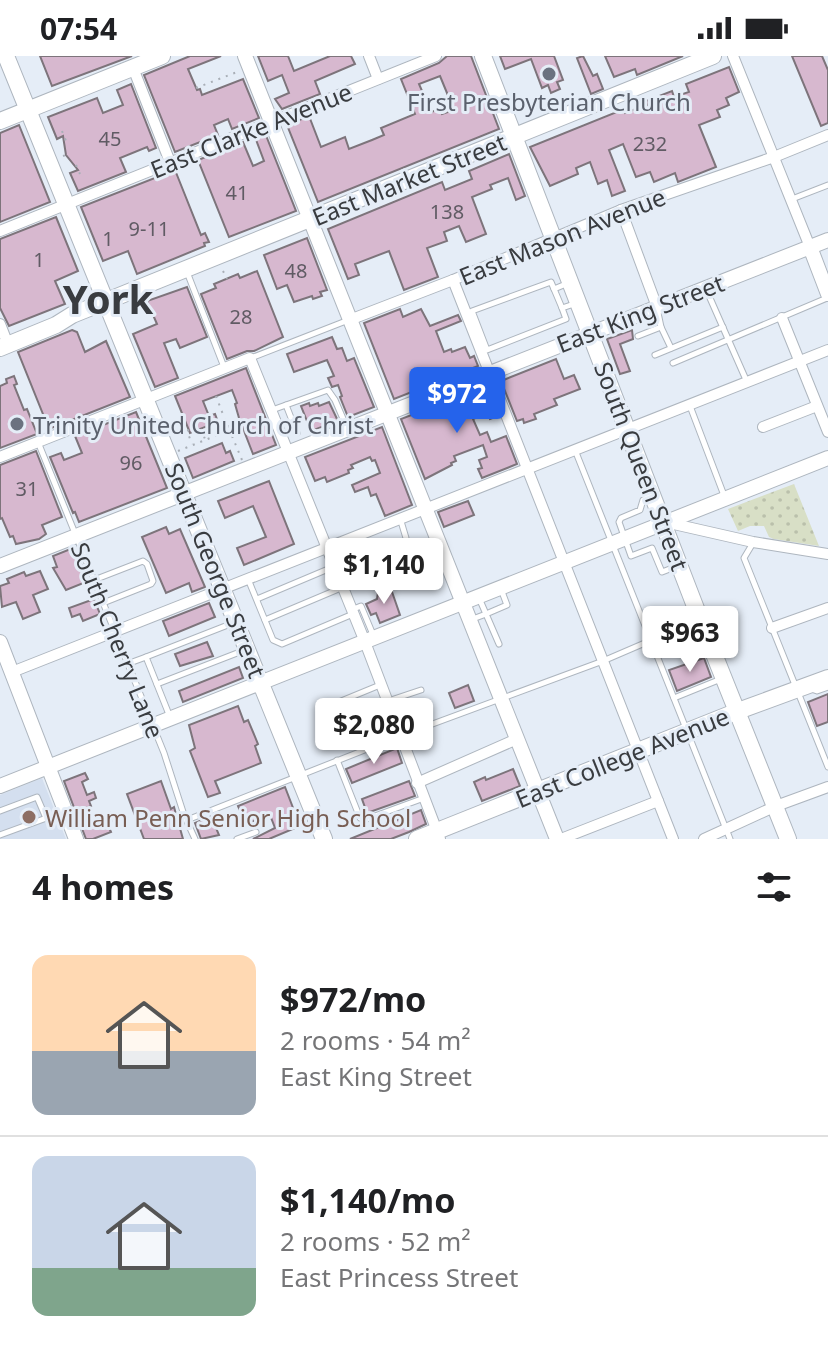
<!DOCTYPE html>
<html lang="en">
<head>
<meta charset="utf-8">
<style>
	:root { --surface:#fff; --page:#f6f6f6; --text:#202124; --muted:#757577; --line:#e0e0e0; --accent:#2563eb }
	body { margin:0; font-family:"Noto Sans",sans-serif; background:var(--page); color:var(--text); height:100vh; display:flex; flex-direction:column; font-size:30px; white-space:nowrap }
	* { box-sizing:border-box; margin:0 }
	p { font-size:26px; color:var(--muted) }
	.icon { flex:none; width:44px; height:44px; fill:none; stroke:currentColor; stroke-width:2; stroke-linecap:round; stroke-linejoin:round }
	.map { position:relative; height:783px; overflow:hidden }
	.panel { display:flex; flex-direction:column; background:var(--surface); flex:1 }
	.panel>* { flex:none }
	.price { position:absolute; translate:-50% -68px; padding:0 18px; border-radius:8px; background:#fff; color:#222; font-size:26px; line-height:52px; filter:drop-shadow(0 2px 4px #0008) }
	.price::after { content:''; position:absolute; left:50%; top:48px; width:24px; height:18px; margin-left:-12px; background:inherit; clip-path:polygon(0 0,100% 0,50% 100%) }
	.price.on { background:var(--accent); color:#fff }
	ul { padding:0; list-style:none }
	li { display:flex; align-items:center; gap:24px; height:200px; padding:0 32px }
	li+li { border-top:2px solid var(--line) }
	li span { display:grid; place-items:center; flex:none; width:224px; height:160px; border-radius:16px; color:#555 }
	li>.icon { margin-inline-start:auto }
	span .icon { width:96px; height:96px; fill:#fffc; stroke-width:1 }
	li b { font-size:34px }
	h2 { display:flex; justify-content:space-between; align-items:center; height:96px; padding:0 32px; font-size:34px }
	.status { display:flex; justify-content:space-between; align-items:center; height:56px; padding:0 40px; background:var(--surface); direction:ltr }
	.status svg { height:22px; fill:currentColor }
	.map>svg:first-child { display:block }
	.built { fill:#d4dfef }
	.park { fill:url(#park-dots) }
	.building { fill:#d7b8cf; stroke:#7d747b; stroke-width:2; fill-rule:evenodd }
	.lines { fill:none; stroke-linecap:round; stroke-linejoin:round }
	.lane-casing { stroke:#aeb6bf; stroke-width:7 }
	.street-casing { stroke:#aeb6bf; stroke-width:12 }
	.secondary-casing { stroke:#aeb6bf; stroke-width:16 }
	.primary-casing { stroke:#aeb6bf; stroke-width:18 }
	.path { stroke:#a9afb7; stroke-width:2; stroke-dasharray:2 6; stroke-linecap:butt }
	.lane { stroke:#fff; stroke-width:5 }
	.street { stroke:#fff; stroke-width:10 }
	.secondary { stroke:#fff; stroke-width:14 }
	.primary { stroke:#fff; stroke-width:16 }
	.worship-dot { fill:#6b7280; stroke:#e5edf7; stroke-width:3 }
	.education-dot { fill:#8d6e63; stroke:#e5edf7; stroke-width:3 }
	.labels { text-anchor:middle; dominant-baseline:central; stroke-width:6; stroke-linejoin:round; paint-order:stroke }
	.number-label { font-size:20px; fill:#605b64 }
	.worship-label { font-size:24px; fill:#5b616d; stroke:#e5edf7 }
	.street-label { font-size:24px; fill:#393c40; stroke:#e5edf7 }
	.education-label { font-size:24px; fill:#785e54; stroke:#e5edf7; text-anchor:start }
	.town-label { font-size:40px; font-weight:bold; fill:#393c40; stroke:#e5edf7 }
</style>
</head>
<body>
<div class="status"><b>07:54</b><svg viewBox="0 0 49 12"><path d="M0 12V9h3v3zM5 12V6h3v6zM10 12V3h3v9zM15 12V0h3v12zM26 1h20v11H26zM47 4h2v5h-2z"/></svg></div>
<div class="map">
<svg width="828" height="783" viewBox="0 0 828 783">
	<defs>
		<pattern id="park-dots" width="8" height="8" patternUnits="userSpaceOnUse" patternTransform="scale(2)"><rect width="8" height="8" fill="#d8dfc6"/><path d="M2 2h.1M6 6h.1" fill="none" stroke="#bac0ab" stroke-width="1.8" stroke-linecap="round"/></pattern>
	</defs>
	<rect width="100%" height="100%" fill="#e5edf7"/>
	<path class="built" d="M42,722l24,61h-66v-44z"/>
	<path class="park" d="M794,428l25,62 -45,-7 -5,-2 -5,-11h-14l-12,5 -10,-22z"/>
	<g class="building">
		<path d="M40,0h92l-80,30z"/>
		<path d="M190,0h31l-33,13 9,21 3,-1 2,6 41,-16 16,39 -27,11 -4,-10 -14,6 4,10 -43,17 -31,-77z"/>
		<path d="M258,0h30l6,15 36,-15h21l4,8 -40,17 5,13 -38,15 -7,-10 14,-6 -7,-18 -14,6z"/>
		<path d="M447,0h24l28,73 -181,73 -31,-77 22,-9 12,31 24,-10 4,12 23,-9 12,-5 -3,-7 34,-14 -14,-35 38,-16zM440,20l14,34 -12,4 -2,-5 -9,3 -12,-28z"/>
		<path d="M500,0h54l9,24 -6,2 3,7 -9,4 -3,-8 -6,3 -11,-29 -26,10z"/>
		<path d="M583,0l10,20 4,-2 6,15 -12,5 -14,-36z"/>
		<path d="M605,0h78l-46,19 -2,-6 -21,8z"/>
		<path d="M792,0h30l6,14v53l-7,3z"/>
		<path d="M729,11l10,25 -13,6 3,7 -12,5 3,7 -21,8 17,42 -38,15 -3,-9 -21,9 -4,-10 -14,5 -13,-33 -14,6 16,41 -13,5 -5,-16 -9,4 -8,-22 -14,6 2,6 -28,12 -20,-39 94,-38 1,4 22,-8 -1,-4 26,-10 2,6 15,-5 -3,-8z"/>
		<path d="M131,28l25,64 -7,3 -2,-4 -27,11 6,14 -48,19 -8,-18 8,-3 -12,-15 -3,-19 -6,3 -9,-22 49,-19 6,15 20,-8 -6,-15z"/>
		<path d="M19,69l31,77 -50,20v-89z"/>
		<path d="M265,77l31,78 -67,26 -31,-77 45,-18 10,24 11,-5 -9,-24z"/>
		<path d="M509,98l16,42 -9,4 -8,-22 -18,7 2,4 -20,8 14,37 -20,8 -7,-16 -15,6 3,9 -20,7 11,29 -34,13 -15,-39 -34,13 4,11 -11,4 -20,-50 114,-47 3,8 27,-11 -3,-8z"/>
		<path d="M175,114l26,65 4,-2 4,9 -5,1 1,3 -68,28 -9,-23 -25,10 -22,-54z"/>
		<path d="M56,161l22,54 -23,10 10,23 -56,22 -9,-18v-69z"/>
		<path d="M307,182l20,52 -7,2 2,4 -9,3 -1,-3 -18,6 -7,-17 -10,4 -13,-34z"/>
		<path d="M257,215l26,66 -29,14h-7l-20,8 -26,-65 15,-6 -2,-4 24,-10 2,4z"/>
		<path d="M187,231l20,50 -27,11 -4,-9 -12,4 14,35 -23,9 -22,-53 24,-10 -10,-23z"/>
		<path d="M400,253l3,8 18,-8 9,17 28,-11 3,6 -25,10 8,21 7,-3 1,3 13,-5 5,11 4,-2 4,10 -84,33 -30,-76z"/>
		<path d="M72,274l5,2 8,20 21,-11 24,56 -81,32 -31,-77z"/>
		<path d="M632,274l1,9 -13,5 10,27 -10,3 -13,-35z"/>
		<path d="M332,281l5,12 5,-1 5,13 7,-3 20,49 -26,10 -8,-20 2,-1 -4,-11 -6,2 -4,-9 6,-2 -7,-16 -33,12 -7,-18z"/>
		<path d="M556,303l8,20 10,-4 6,14 -26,10 3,6 -23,9 2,5 -12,4 -1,-4 -6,2 -16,-40z"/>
		<path d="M246,312l30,77 -23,9 -14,-36 -4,-14 2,-1 -5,-13 -29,11 6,15 6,-2 3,8 -28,11 -15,-37z"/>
		<path d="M14,320l3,8 -3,1 10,25 3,-1 10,25 -37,14v-62l7,-3 -1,-4z"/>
		<path d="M486,330l12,30 -8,3 -3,-6 -14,6 7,16 7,-3 4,10 15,-6 11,28 -35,14 -4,-9 4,-1 -3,-8 8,-3 -4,-12 -29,11 2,5 -5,2 1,2 -27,14 -24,-60z"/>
		<path d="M329,346l9,19 -27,10 -10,-25 8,-3 1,3 8,-3 1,3z"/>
		<path d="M136,356l31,76 -88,34 -4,-10 -2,1 -23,-56 11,-4 3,7 18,-7 -7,-17z"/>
		<path d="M382,371l30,78 -27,11 -9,-22 -5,2 -3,-9 -13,5 -3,-7 28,-12 -5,-13 -3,1 -2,-4 -19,8 2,3 -5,2 1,3 -22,9 -2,-5 -10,4 -10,-24z"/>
		<path d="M222,387l4,10 4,-2 4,10 -41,17 -8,-20z"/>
		<path d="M36,395l26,66 -20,8 4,9 -7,5 -23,5 -3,-8 -3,1 -8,-19 -2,1v-54z"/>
		<path d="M269,425l25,63 -50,21 -7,-17 29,-11 -13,-31 -28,12 -7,-17z"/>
		<path d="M468,445l6,14 -30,12 -6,-15z"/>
		<path d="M166,471l3,7 11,-5 25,58 -13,5 -3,-9 -23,10 -24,-56z"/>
		<path d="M73,492l11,22 -2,1 4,11 -20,8 -13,-22 4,-1 -4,-11z"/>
		<path d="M40,515l8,18 -15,6 7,17 -17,7 -7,-17 -14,5 -2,-21 9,-3 -2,-4 17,-7 2,4z"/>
		<path d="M391,533l9,26 -20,8 -4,-10 -5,2 -5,-11 11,-5 1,-7z"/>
		<path d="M94,543l6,15 -17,7 -3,-7 -8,3 -3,-9z"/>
		<path d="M209,547l6,14 -46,19 -6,-15z"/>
		<path d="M207,586l6,14 -33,10 -5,-12z"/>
		<path d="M704,602l7,19 -34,14 -8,-21z"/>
		<path d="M239,611l4,11 -60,24 -4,-11z"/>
		<path d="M468,629l6,16 -19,7 -6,-15z"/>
		<path d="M828,638v28l-11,4 -9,-24z"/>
		<path d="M238,650l6,16 4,-2 10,24 -3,2 6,17 -46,18 5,12 -12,4 -18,-46 5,-3 -6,-23z"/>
		<path d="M397,692l5,15 -50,20 -6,-14z"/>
		<path d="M513,713l7,17 -38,15 -8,-19 11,-5 1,3z"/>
		<path d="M85,717l3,6 -6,3 5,13 7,-3 2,6 -7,3 2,5 -7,3 4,12 22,-8 3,8 -6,2 4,9 -18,7h-7l-22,-58z"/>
		<path d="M161,725l10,28 3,-2 9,32h-39l-17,-45z"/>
		<path d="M409,725l6,15 -48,17 -5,-14z"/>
		<path d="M285,731l15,39 -31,13h-16l22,-11 -5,-13 -24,9 -8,-18z"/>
		<path d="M421,754l5,14 -17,8 -18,7h-41z"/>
		<path d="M211,760l8,19 -18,4 -6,-16z"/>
	</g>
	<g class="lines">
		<defs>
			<g id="lane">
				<path d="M792,143l36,-14"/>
				<path d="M187,216l37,95"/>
				<path d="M566,228l-12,5 -3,-7 -79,29 15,39 79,-31 -4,-11 12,-4"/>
				<path d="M554,233l8,19"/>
				<path d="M706,233l41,93"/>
				<path d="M657,252l4,19 10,21"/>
				<path d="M638,280l23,-9"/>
				<path d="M655,299l68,-28"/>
				<path d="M251,302l95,-37"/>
				<path d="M673,307l154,-65"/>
				<path d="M286,349l11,28"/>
				<path d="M690,350l35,92"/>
				<path d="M272,354l56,-20 7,10 12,28"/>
				<path d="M38,386l126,311 20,62 11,24"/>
				<path d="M575,394l155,389"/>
				<path d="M648,442l-5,2 -3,10 -19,8 -2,4 12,34 21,-8 10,24 13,-5"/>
				<path d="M753,487l-9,15 84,209"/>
				<path d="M336,515l68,-26 2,-7 -6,-20"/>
				<path d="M248,523l25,61 9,4 71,-30"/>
				<path d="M94,524l49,-19 4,3 6,17 -2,3 -48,19"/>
				<path d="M257,543l76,-32"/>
				<path d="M351,554l10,-4 13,31"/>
				<path d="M265,564l140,-59 3,-3 -4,-13"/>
				<path d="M470,564l16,-6 -7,-16"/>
				<path d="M499,588l-13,-30 21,-9 -6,-16"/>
				<path d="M127,608l19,-7"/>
				<path d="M157,628l88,-34"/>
				<path d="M811,633l6,2 11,-4"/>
				<path d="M674,642l47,-19"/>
				<path d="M388,645l33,-11"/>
				<path d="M329,650l51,-21"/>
				<path d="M170,661l-24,-60 87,-34"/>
				<path d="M337,704l23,58 4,2 60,-22"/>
				<path d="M0,755l37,-14 9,21"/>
				<path d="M187,764l213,-84 203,-75 93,-40"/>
				<path d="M0,779l63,-23"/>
				<path d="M237,783l19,-7"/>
			</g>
			<g id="street">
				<path d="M369,0l9,23"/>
				<path d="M733,0l77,191"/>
				<path d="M133,12l37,94"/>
				<path d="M621,154l36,97"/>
				<path d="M0,175l436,-175"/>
				<path d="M453,224l220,559"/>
				<path d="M782,262l46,114"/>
				<path d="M352,263l101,-39 168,-70 153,-53 54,-22"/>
				<path d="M0,268l9,23"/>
				<path d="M763,371l54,-21"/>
				<path d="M0,401l250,-99 115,284 75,197"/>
				<path d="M665,466l88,20 75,12"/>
				<path d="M772,572l56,-20"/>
				<path d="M12,616l816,-322"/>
				<path d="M417,727l100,-44"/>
				<path d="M561,783l97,-38"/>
				<path d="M704,783l72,-33 52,-19"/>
			</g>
			<g id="secondary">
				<path d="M245,0l312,783"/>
				<path d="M810,191l18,47"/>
				<path d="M0,510l828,-326"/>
				<path d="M0,586l76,197"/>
				<path d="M0,730l828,-328"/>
			</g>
			<g id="primary">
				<path d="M6,0l318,783"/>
				<path d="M483,0l217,563 88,220"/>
				<path d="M0,65l162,-65"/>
				<path d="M0,292l56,-23 16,-10 641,-259"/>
				<path d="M417,783l321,-128 90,-33"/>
			</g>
		</defs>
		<use href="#lane" class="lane-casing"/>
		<use href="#street" class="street-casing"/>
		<use href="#secondary" class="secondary-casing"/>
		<use href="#primary" class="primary-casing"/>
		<g class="path">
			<path d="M196,32l41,-16"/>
			<path d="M62,75l4,10"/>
			<path d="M63,100l3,-1"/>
			<path d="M76,109l4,9"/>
			<path d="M223,215l4,8"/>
			<path d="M216,340l11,29"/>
			<path d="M201,373l4,10"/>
			<path d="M189,374l-2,1 5,13"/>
			<path d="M232,380l10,24"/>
			<path d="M178,395l47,-19 7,3 3,-6 -7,-3 -3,6"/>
		</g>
		<use href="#lane" class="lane"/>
		<use href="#street" class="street"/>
		<use href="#secondary" class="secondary"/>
		<use href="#primary" class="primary"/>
	</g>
	<g class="worship-dot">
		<circle cx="549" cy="18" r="8"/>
		<circle cx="17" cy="368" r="8"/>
	</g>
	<circle class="education-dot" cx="29" cy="761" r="8"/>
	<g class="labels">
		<g class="number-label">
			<text x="110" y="82">45</text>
			<text x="650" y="87">232</text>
			<text x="237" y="136">41</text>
			<text x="447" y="155">138</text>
			<text x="149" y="172">9-11</text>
			<text x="108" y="182">1</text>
			<text x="39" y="203">1</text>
			<text x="296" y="214">48</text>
			<text x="241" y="260">28</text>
			<text x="131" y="406">96</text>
			<text x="27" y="432">31</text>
		</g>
		<g class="worship-label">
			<text x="549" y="45">First Presbyterian Church</text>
			<text x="33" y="368" text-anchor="start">Trinity United Church of Christ</text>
		</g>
		<g class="street-label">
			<text transform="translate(251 74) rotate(-22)">East Clarke Avenue</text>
			<text transform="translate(409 123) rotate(-22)">East Market Street</text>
			<text transform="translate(562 180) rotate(-22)">East Mason Avenue</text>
			<text transform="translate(640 257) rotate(-21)">East King Street</text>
			<text transform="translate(642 410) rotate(69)">South Queen Street</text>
			<text transform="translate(216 514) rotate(68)">South George Street</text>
			<text transform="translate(118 584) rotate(68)">South Cherry Lane</text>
			<text transform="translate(622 701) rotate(-22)">East College Avenue</text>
		</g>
		<g class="education-label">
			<text x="45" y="761">William Penn Senior High School</text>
		</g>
		<g class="town-label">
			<text x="108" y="242">York</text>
		</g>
	</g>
</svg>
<b class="price on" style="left:457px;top:379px">$972</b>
<b class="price" style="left:384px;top:550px">$1,140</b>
<b class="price" style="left:690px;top:618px">$963</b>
<b class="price" style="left:374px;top:710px">$2,080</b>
</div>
<section class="panel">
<h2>4 homes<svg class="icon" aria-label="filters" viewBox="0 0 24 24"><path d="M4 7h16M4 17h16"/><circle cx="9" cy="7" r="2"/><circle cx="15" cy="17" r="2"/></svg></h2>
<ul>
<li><span style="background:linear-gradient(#ffd9b3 60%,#9aa5b1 0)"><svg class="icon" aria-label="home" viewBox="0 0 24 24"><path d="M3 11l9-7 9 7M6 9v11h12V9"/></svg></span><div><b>$972/mo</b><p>2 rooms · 54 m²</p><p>East King Street</p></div></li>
<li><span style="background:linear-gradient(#c9d6e8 70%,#7fa58c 0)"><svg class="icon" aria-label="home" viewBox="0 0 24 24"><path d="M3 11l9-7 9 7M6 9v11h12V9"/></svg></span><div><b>$1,140/mo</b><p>2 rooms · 52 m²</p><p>East Princess Street</p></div></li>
</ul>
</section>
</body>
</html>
